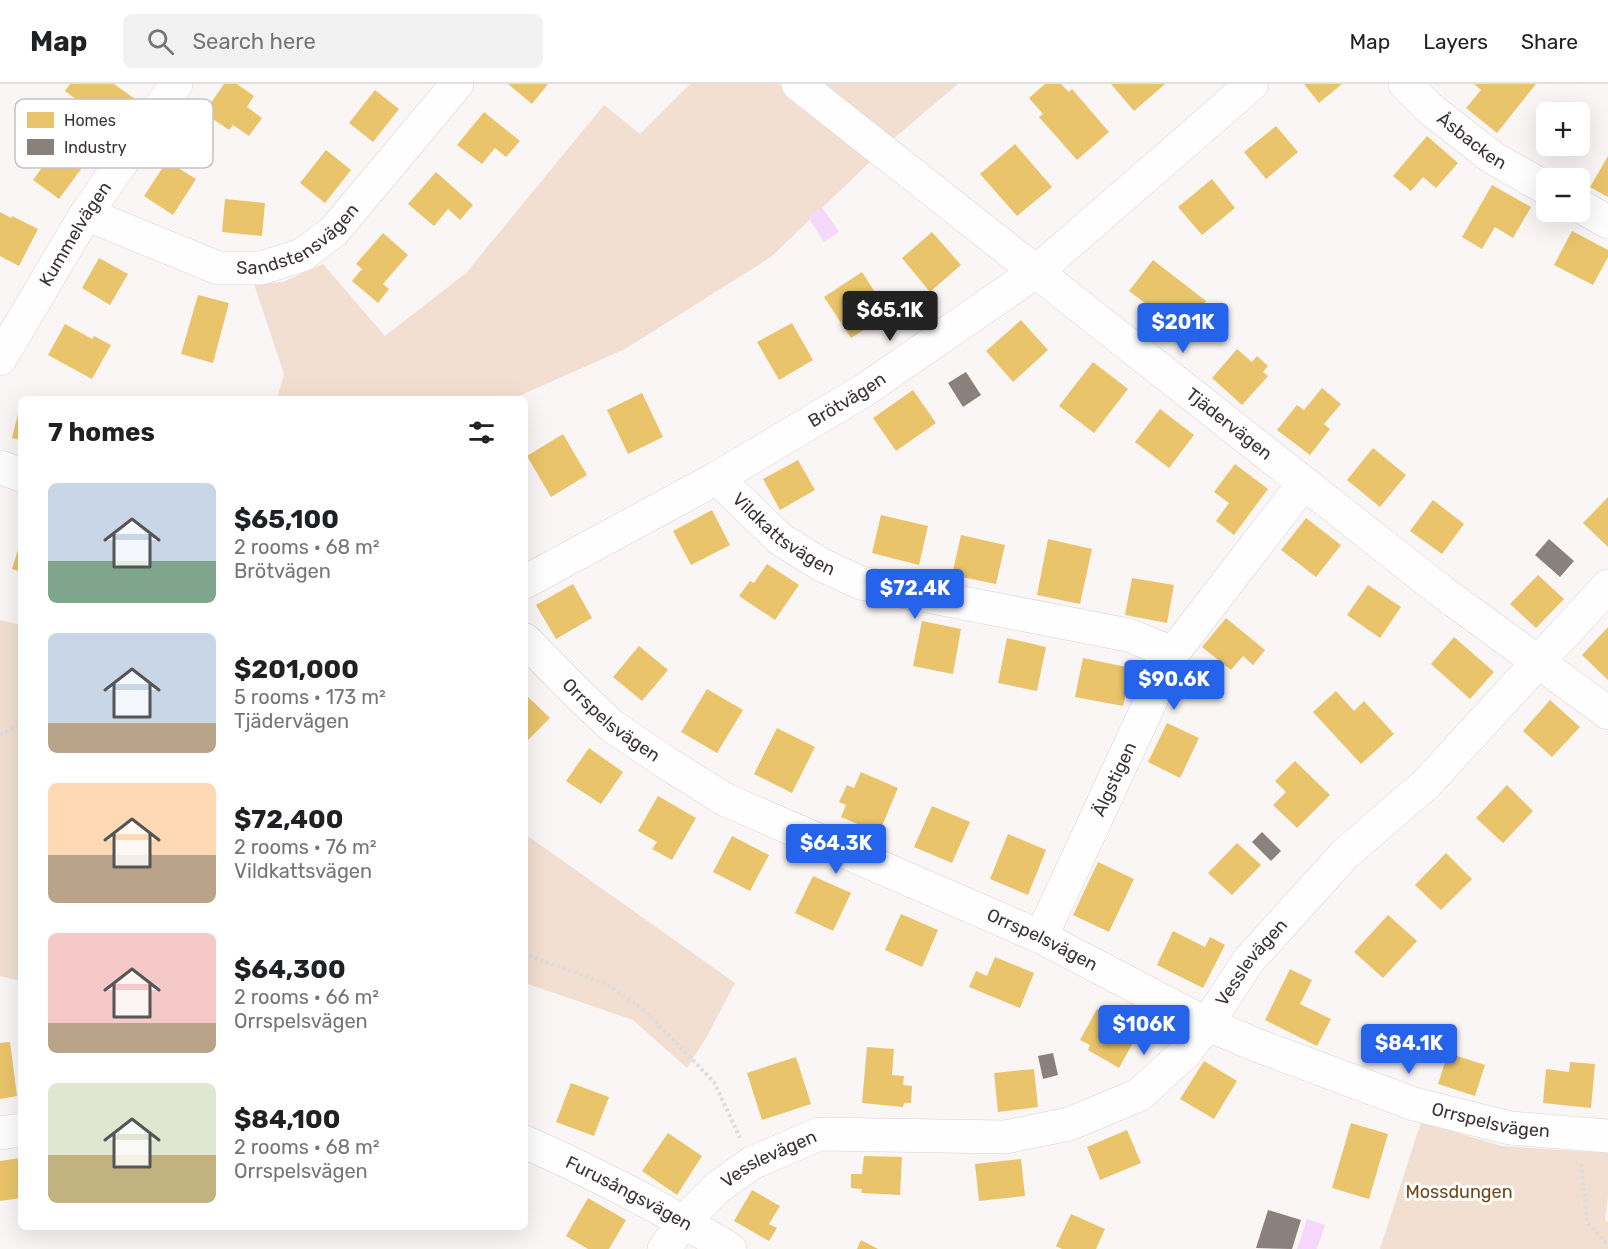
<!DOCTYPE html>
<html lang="en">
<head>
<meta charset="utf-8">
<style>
	:root { --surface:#fff; --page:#f2f2f2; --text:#202124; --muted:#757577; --line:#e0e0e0; --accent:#2563eb }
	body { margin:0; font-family:Rubik,sans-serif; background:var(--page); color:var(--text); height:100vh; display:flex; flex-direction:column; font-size:22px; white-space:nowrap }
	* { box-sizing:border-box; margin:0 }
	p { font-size:20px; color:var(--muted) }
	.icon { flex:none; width:33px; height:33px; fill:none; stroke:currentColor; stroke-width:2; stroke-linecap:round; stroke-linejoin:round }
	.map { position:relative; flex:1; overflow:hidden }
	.sheet { position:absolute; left:18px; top:312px; width:510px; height:834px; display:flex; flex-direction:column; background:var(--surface); border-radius:9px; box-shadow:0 6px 24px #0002 }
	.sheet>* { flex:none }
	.tools { position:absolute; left:1536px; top:18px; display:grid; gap:12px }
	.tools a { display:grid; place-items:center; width:54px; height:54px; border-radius:9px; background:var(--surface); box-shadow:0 6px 24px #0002; font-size:30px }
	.price { position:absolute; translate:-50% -51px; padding:0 14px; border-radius:6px; background:var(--accent); color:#fff; font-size:20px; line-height:39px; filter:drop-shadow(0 2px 3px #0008) }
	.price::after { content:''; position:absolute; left:50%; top:36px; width:18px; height:14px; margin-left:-9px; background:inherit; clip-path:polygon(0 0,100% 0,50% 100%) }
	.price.on { background:#222; color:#fff }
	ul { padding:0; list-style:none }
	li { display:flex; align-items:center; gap:18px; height:150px; padding:0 30px }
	li span { display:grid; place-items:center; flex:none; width:168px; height:120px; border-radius:9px; color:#555 }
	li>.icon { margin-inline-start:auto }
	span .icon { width:72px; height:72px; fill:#fffc; stroke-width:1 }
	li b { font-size:26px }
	h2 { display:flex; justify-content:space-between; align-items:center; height:72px; padding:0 30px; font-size:26px }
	header { display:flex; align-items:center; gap:36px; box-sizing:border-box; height:84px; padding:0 30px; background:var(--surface); border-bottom:2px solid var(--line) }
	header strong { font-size:28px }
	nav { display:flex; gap:33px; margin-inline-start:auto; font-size:21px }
	.search { width:420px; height:54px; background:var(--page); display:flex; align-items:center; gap:15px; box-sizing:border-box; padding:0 21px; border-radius:9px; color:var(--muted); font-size:22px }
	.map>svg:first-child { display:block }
	.green { fill:#f2dfd2 }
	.water { fill:#f6d9fa }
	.homes { fill:#e9c46a }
	.industry { fill:#8a817c }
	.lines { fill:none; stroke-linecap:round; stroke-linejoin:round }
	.minor-casing { stroke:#d9d2d3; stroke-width:34 }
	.path { stroke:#dfdcdc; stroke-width:4; stroke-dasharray:3 3; stroke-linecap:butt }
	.minor { stroke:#fefefe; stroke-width:33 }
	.labels { text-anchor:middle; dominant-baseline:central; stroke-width:6; stroke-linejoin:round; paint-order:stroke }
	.street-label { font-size:18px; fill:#3c3334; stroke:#fff }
	.park-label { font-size:18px; fill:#73461b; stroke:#fff }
	.key { fill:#fff; stroke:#c4c2c2; stroke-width:1.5 }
	.key-label { font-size:16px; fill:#3c3334 }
</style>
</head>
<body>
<header>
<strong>Map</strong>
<div class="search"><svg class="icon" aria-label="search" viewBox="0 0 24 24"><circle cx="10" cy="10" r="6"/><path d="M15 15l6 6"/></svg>Search here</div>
<nav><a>Map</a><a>Layers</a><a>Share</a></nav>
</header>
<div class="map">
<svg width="1608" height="1165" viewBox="0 0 1608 1165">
	<rect width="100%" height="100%" fill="#fbf6f6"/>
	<g class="green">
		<path d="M690,0h89l94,75 -102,98 -146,92 -113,50h-235l7,-25 -30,-90 29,-2 40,-18 62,72 81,-63 138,-168 36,29z"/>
		<path d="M825,0h133l-65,55z"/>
		<path d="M0,536l21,5v356l-21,-5z"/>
		<path d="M525,750l210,149 -29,55 -19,30 -54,-48 -108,-37z"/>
		<path d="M1421,1038l81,24 106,7v44l-3,23 3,2v27h-228z"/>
	</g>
	<g class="water">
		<path d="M822,123l17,25 -15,10 -16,-25z"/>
		<path d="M1307,1135l18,6 -8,24h-20z"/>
	</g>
	<g class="homes">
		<path d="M70,0h44l21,15 -27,37 -29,-21 6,-9 -20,-15z"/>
		<path d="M224,0h13l17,12 -7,11 15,11 -13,18 -16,-11 -4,5 -25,-17z"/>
		<path d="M508,0h40l-16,20z"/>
		<path d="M1045,0h16l8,8 3,-3 37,43 -32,28 -38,-43 4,-3 -14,-16z"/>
		<path d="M1111,0h54l-31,27z"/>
		<path d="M1304,0h38l-23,19z"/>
		<path d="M1474,0h62l-39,49 -31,-25 15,-18z"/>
		<path d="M375,6l24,19 -26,33 -24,-19z"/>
		<path d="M484,28l36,29 -14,16 -11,-9 -13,16 -25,-19z"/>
		<path d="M1276,42l22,26 -32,27 -22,-27z"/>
		<path d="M1427,52l31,27 -22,25 -13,-11 -12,14 -18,-15z"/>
		<path d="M1015,60l37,43 -35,29 -37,-42z"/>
		<path d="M58,61l26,20 -25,34 -26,-19z"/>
		<path d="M326,66l25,20 -26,33 -25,-20z"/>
		<path d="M1608,72v41l-18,-10z"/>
		<path d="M167,77l29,18 -23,36 -29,-19z"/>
		<path d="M436,88l37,33 -13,15 -12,-11 -14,17 -26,-22z"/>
		<path d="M1212,95l23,29 -33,27 -24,-28z"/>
		<path d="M1492,101l39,22 -18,31 -18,-11 -13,22 -20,-12z"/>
		<path d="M225,115l40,4 -3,33 -40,-4z"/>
		<path d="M0,128l11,6 1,-2 26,13 -19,37 -19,-10z"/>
		<path d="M1572,147l36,19v7l-15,28 -39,-20z"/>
		<path d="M932,148l29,33 -31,27 -28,-34z"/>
		<path d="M383,149l25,22 -25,29 6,5 -11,14 -26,-22 10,-12 -6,-5z"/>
		<path d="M99,174l29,16 -18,31 -28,-17z"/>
		<path d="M1153,176l53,41 -24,30 -53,-40z"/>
		<path d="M862,188l27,42 -38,24 -27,-41z"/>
		<path d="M198,211l31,8 -16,60 -32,-9z"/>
		<path d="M1021,236l27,30 -35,32 -27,-31z"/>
		<path d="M792,239l21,37 -34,20 -22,-38z"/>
		<path d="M65,240l27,15 2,-3 17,9 -19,34 -44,-24z"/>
		<path d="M1237,265l15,13 5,-6 11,10 -5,6 5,4 -26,29 -30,-27z"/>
		<path d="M1093,278l35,27 -34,44 -35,-27z"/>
		<path d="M1322,304l19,16 -17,20 6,5 -20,26 -33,-25 20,-25 7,5z"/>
		<path d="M913,306l23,33 -40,28 -23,-33z"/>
		<path d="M642,309l21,44 -35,17 -21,-44z"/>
		<path d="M20,322h1v34l-9,-2z"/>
		<path d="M1160,325l34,26 -25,33 -34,-26z"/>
		<path d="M563,350l24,41 -36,22 -24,-41z"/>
		<path d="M1373,364l33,27 -26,32 -33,-27z"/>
		<path d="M798,376l17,30 -35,20 -17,-31z"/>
		<path d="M1235,380l33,25 -34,46 -18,-14 13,-18 -15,-11z"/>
		<path d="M1608,413v50l-25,-24z"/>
		<path d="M1433,416l31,24 -22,30 -32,-23z"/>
		<path d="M712,426l18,35 -39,20 -18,-34z"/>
		<path d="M881,431l47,11 -9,39 -47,-12z"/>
		<path d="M1306,434l35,27 -25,32 -35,-27z"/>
		<path d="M961,451l44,10 -9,39 -44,-9z"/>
		<path d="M1048,455l44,10 -12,55 -43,-9z"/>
		<path d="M21,456v32l-9,-3z"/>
		<path d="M767,480l32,21 -24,35 -36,-24 11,-15 4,2z"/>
		<path d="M1538,491l26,24 -28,29 -26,-24z"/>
		<path d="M1132,494l42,7 -7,38 -42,-8z"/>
		<path d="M573,500l19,34 -36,21 -20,-34z"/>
		<path d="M1368,501l33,22 -21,31 -33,-23z"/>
		<path d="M1226,534l39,32 -12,15 -10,-9 -12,14 -29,-23z"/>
		<path d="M922,537l39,8 -8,45 -40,-8z"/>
		<path d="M1608,543v53l-26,-25z"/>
		<path d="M1454,553l40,35 -24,27 -39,-35z"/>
		<path d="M1007,554l39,9 -9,44 -39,-8z"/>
		<path d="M639,562l29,24 -26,31 -29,-24z"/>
		<path d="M1083,574l48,10 -8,38 -48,-9z"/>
		<path d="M707,605l36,21 -26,43 -36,-21z"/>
		<path d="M1336,607l18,20 10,-10 30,33 -33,30 -48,-52z"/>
		<path d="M525,610l25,24 -25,25z"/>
		<path d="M1550,616l30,27 -28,30 -29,-26z"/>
		<path d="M1167,639l32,15 -19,40 -32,-16z"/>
		<path d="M777,644l38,19 -23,46 -38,-19z"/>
		<path d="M589,664l34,24 -22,32 -35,-23z"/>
		<path d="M1295,677l35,34 -33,33 -24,-23 13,-13 -11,-11z"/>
		<path d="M861,688l37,16 -19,45 -38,-16 5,-12 -7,-3 8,-17 7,3z"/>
		<path d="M1507,701l26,26 -30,32 -27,-25z"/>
		<path d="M658,712l38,22 -24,42 -20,-11 5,-7 -19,-11z"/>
		<path d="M932,722l38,16 -18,41 -38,-16z"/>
		<path d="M1008,750l38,16 -18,45 -38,-16z"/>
		<path d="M732,752l37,19 -19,36 -37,-19z"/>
		<path d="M1237,759l24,22 -29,30 -24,-22z"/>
		<path d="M1446,769l26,26 -31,31 -26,-25z"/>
		<path d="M1098,778l36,17 -25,53 -36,-17z"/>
		<path d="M813,792l38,17 -18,38 -38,-18z"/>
		<path d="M901,830l37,16 -16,37 -37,-17z"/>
		<path d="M1388,831l29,26 -34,37 -29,-26z"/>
		<path d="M1173,847l32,16 5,-10 15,8 -22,43 -46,-23z"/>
		<path d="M995,873l39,16 -14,35 -51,-21 7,-16 11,5z"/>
		<path d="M1290,885l22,11 -12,24 31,15 -14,27 -52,-26z"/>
		<path d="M1097,925l42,23 -20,36 -31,-18 2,-5 -10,-5z"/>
		<path d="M10,958l7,54 -17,3v-56z"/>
		<path d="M867,963l27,2 -2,26 12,1 -1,9 9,1 -1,17h-7l-1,4 -41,-4z"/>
		<path d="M1448,969l37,12 -10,31 -37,-12z"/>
		<path d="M796,973l15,47 -49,16 -15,-47z"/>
		<path d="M1204,977l33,20 -23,38 -34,-20z"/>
		<path d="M1570,978l25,2 -4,44 -48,-5 3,-34 23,3z"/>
		<path d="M1034,985l4,38 -40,5 -4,-39z"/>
		<path d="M571,999l38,14 -15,39 -38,-14z"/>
		<path d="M1351,1039l37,11 -19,65 -37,-11z"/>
		<path d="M1127,1046l14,33 -41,17 -13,-33z"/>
		<path d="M668,1049l34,23 -25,39 -35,-24z"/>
		<path d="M864,1072l38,1 -2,38 -39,-2 1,-4 -11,-1v-14h11z"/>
		<path d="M20,1074l1,40 -21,3v-40z"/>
		<path d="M1021,1075l4,37 -46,5 -4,-37z"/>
		<path d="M752,1106l28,16 -11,18 8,4 -8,13 -35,-20z"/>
		<path d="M588,1114l38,22 -17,29h-21l-22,-13z"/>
		<path d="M1071,1130l34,15 -9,20h-34l-6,-3z"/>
		<path d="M861,1156l17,9h-21z"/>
	</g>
	<g class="industry">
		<path d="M966,288l15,23 -18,12 -15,-24z"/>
		<path d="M1549,455l25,22 -14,16 -25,-22z"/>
		<path d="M1262,748l19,19 -10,10 -19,-19z"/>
		<path d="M1053,969l5,22 -15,4 -5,-23z"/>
		<path d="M1268,1126l33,10 -9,29 -36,-1z"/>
	</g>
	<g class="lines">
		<defs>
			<g id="minor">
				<path id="s1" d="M798,0l643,507 167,122"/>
				<path id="s2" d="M1405,0l24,24 64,50 53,30"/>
				<path d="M1580,122l28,16"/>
				<path id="s3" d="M86,130l132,54h43l41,-13 32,-24 123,-147"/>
				<path id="s4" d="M0,275l86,-145 90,-130"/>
				<path d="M0,383l21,8"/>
				<path id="s5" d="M717,394l63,61 42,26 39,18 267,52 45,18"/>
				<path id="s6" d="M525,498l192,-104 146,-87 174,-120 215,-187"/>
				<path id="s7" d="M525,556l53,54 34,32 53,36 61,38 315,137 166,87 49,21 158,59 96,24 98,8"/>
				<path id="s8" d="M1041,853l132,-284 131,-170"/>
				<path d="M0,1049l21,-3"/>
				<path id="s9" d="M525,1058c70,31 139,67 205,107"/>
				<path id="s10" d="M664,1165l20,-28 34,-34 34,-24 67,-29 186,3 64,-13 70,-29 46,-42 22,-29 42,-64 96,-106 81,-70 182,-198"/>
			</g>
		</defs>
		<use href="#minor" class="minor-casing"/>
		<g class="path">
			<path d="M0,651l21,-11"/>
			<path d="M525,867l7,6 75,27 38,27 69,71 26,56"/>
			<path d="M1581,1080l6,58 21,23"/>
		</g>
		<use href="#minor" class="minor"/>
	</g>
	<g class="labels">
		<g class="street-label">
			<text stroke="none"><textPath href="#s2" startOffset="88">Åsbacken</textPath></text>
			<text stroke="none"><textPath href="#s3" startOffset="231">Sandstensvägen</textPath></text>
			<text stroke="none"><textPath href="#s4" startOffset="146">Kummelvägen</textPath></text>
			<text stroke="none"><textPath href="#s6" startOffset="370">Brötvägen</textPath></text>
			<text stroke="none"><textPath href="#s1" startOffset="549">Tjädervägen</textPath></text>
			<text stroke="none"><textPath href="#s5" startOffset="88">Vildkattsvägen</textPath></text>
			<text stroke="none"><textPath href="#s7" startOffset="118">Orrspelsvägen</textPath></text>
			<text stroke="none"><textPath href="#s8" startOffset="174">Älgstigen</textPath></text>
			<text stroke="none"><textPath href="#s7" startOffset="604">Orrspelsvägen</textPath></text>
			<text stroke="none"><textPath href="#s10" startOffset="699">Vesslevägen</textPath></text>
			<text stroke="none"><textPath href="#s7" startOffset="1090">Orrspelsvägen</textPath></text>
			<text stroke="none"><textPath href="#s10" startOffset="141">Vesslevägen</textPath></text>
			<text stroke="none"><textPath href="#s9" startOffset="116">Furusångsvägen</textPath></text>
		</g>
		<g class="park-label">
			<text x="1459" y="1108">Mossdungen</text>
		</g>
	</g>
	<rect x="15" y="15" width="198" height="69" rx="9" class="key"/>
	<rect x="27" y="28" width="27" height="16" fill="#e9c46a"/>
	<rect x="27" y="55" width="27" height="16" fill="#8a817c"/>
	<g class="key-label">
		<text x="64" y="42">Homes</text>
		<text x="64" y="69">Industry</text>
	</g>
</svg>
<div class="tools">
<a>+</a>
<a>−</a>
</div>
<b class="price on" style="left:890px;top:258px">$65.1K</b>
<b class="price" style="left:1183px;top:270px">$201K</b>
<b class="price" style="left:915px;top:536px">$72.4K</b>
<b class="price" style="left:1174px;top:627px">$90.6K</b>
<b class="price" style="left:836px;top:791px">$64.3K</b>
<b class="price" style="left:1144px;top:972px">$106K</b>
<b class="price" style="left:1409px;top:991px">$84.1K</b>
<section class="sheet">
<h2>7 homes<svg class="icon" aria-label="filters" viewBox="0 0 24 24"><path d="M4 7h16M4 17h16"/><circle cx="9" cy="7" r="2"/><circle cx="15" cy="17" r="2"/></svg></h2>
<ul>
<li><span style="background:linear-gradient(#c9d6e8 65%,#7fa58c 0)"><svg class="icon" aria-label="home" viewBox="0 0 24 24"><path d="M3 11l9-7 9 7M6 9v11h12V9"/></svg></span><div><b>$65,100</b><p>2 rooms · 68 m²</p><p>Brötvägen</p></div></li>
<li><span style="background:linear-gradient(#c9d6e8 75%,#b9a48a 0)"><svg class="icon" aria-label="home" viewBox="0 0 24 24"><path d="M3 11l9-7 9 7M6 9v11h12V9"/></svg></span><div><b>$201,000</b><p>5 rooms · 173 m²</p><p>Tjädervägen</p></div></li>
<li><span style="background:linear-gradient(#ffd9b3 60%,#b9a48a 0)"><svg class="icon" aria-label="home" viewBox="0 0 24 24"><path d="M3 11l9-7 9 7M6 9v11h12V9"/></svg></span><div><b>$72,400</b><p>2 rooms · 76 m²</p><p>Vildkattsvägen</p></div></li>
<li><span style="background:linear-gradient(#f6c9c9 75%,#b9a48a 0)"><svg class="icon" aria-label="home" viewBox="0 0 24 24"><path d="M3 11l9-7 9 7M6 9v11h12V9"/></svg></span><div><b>$64,300</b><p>2 rooms · 66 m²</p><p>Orrspelsvägen</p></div></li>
<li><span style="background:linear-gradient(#dfe7d0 60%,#c2b280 0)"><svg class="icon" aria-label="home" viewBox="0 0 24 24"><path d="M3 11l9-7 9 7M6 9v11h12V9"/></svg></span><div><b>$84,100</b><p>2 rooms · 68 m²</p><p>Orrspelsvägen</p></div></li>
</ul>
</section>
</div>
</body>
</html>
